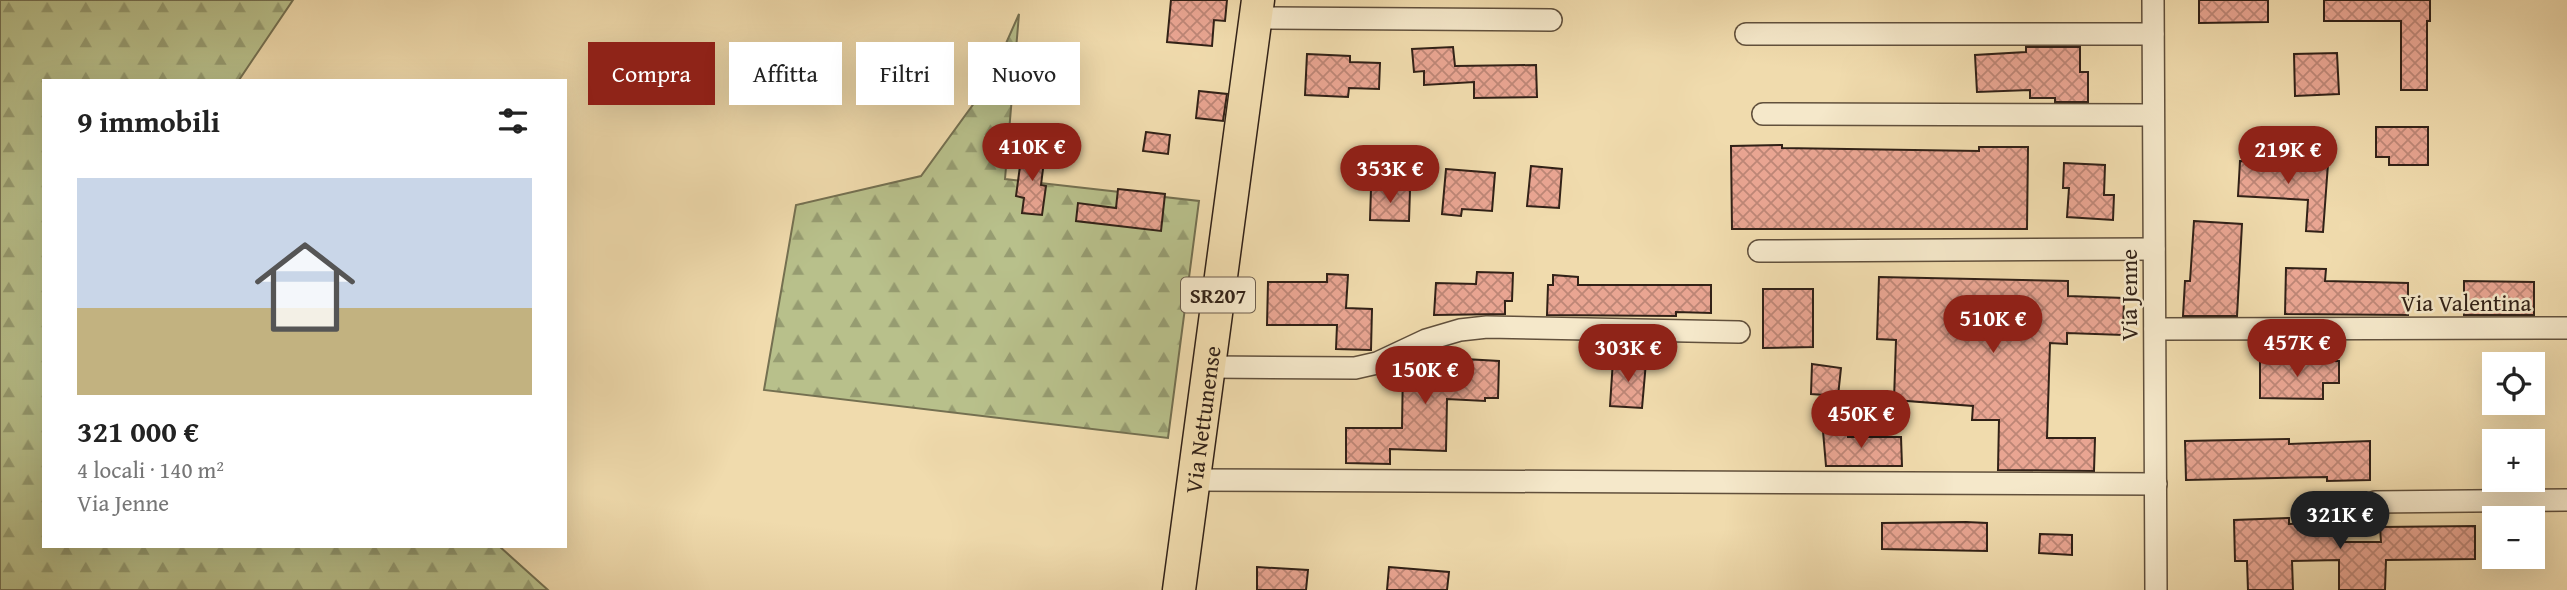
<!DOCTYPE html>
<html lang="it">
<head>
<meta charset="utf-8">
<style>
	:root { --surface:#fff; --page:#f6f6f6; --text:#222; --muted:#767676; --accent:#8f2418 }
	body { margin:0; font-family:"Gentium Book Plus",serif; background:var(--page); color:var(--text); height:100vh; display:flex; flex-direction:column; font-size:26px; white-space:nowrap }
	* { box-sizing:border-box; margin:0 }
	p { font-size:23px; color:var(--muted) }
	.icon { flex:none; width:38px; height:38px; fill:none; stroke:currentColor; stroke-width:2; stroke-linecap:round; stroke-linejoin:round }
	.map { position:relative; flex:1; overflow:hidden }
	.side { position:absolute; left:42px; top:79px; width:525px; height:469px; display:flex; flex-direction:column; background:var(--surface); border-radius:0px; box-shadow:0 7px 28px #0002 }
	.side>* { flex:none }
	.top-card { position:absolute; left:588px; top:42px; width:665px; height:63px; display:flex; gap:14px }
	.fabs { position:absolute; left:2482px; top:352px; display:grid; gap:14px }
	.fabs a { display:grid; place-items:center; width:63px; height:63px; border-radius:0px; background:var(--surface); box-shadow:0 7px 28px #0002; font-size:35px }
	.price { position:absolute; translate:-50% -60px; padding:0 16px; border-radius:24px; background:var(--accent); color:#fff; font-size:23px; line-height:46px; filter:drop-shadow(0 2px 4px #0008) }
	.price::after { content:''; position:absolute; left:50%; top:42px; width:21px; height:16px; margin-left:-10px; background:inherit; clip-path:polygon(0 0,100% 0,50% 100%) }
	.price.current { background:#222; color:#fff }
	ul { padding:0; list-style:none }
	li { display:grid; align-content:center; gap:14px; height:371px; padding:0 35px }
	li span { display:grid; place-items:center; height:217px; border-radius:0px; color:#555 }
	li>.icon { margin-inline-start:auto }
	span .icon { width:126px; height:126px; fill:#fffc; stroke-width:1 }
	li b { font-size:30px }
	h2 { display:flex; justify-content:space-between; align-items:center; height:84px; padding:0 35px; font-size:30px }
	.chip { padding:0 24px; border-radius:0px; background:var(--surface); box-shadow:0 7px 28px #0002; font-size:24px; line-height:63px }
	.chip.current { background:var(--accent); color:#fff }
	.map>svg:first-child { display:block }
	.forest { fill:url(#forest-firs); stroke:#747051; stroke-width:2 }
	.building { fill:url(#building-cross-hatch); stroke:#312117; stroke-width:2 }
	.lines { fill:none; stroke-linecap:round; stroke-linejoin:round }
	.street-casing { stroke:#61503c; stroke-width:24 }
	.primary-casing { stroke:#312117; stroke-width:35 }
	.street { stroke:#f5e8ca; stroke-width:21 }
	.primary { stroke:#f0dbad; stroke-width:32 }
	.labels { text-anchor:middle; dominant-baseline:central; stroke-width:5; stroke-linejoin:round; paint-order:stroke }
	.shield { fill:#f5e8ca; stroke:#6c5d4d; stroke-width:2 }
	.shield-label { font-size:21px; font-weight:bold; fill:#312117 }
	.street-label { font-size:23px; fill:#312117; stroke:#f5e8ca }
</style>
</head>
<body>
<div class="map">
<svg width="2567" height="590" viewBox="0 0 2567 590">
	<defs>
		<pattern id="forest-firs" width="22" height="20" patternUnits="userSpaceOnUse" patternTransform="scale(1.75)"><rect width="22" height="20" fill="#b8c08b"/><path d="M5 1l3.5 6h-7zM16 11l3.5 6h-7z" fill="#969c71"/></pattern>
		<pattern id="building-cross-hatch" width="8" height="8" patternUnits="userSpaceOnUse" patternTransform="scale(1.75)"><rect width="8" height="8" fill="#e9a592"/><path d="M0 0l8 8M0 8l8-8" fill="none" stroke="#bd8676"/></pattern>
	</defs>
	<rect width="100%" height="100%" fill="#f0dbad"/>
	<filter id="stains"><feTurbulence type="fractalNoise" baseFrequency=".00286" numOctaves="4"/><feColorMatrix values="0 0 0 0 .2 0 0 0 0 .09 0 0 0 0 .02 0 0 0 .5 -.17"/></filter>
	<radialGradient id="worn" r=".72"><stop offset=".6" stop-color="#630" stop-opacity="0"/><stop offset="1" stop-color="#630" stop-opacity=".3"/></radialGradient>
	<g class="forest">
		<path d="M0,0h293l-54,80h-195v466h455l49,44h-548z"/>
		<path d="M1019,14l-14,165 194,22 -31,237 -404,-48 32,-185 125,-29 67,-92z"/>
	</g>
	<g class="building">
		<path d="M1171,0h56l-2,21 -11,-1 -2,26 -45,-4z"/>
		<path d="M2199,0h69v22l-69,1z"/>
		<path d="M2324,0h106v21h-3v69h-26v-69h-77z"/>
		<path d="M1453,47l2,19 81,-1 1,32 -63,1v-16l-50,3v-14l-10,1 -2,-23z"/>
		<path d="M2026,47h54v25h8v30h-33v-4h-25v-8l-53,2 -2,-37 51,-3z"/>
		<path d="M2337,53l2,41 -44,2 -1,-42z"/>
		<path d="M1307,54l43,2v6l30,1 -1,26 -30,-1 -1,9 -43,-2z"/>
		<path d="M1199,91l28,3 -4,27 -27,-3z"/>
		<path d="M2376,127h52v38h-39v-8h-13z"/>
		<path d="M1146,132l24,3 -2,19 -25,-3z"/>
		<path d="M1782,145v3l197,3v-4h49l-1,82h-295l-1,-83z"/>
		<path d="M1022,151l23,2 -4,32 5,1 -4,29 -20,-2 2,-15 -8,-2z"/>
		<path d="M2240,161l70,5 1,-3 17,1 -5,68 -17,-1 2,-31 -70,-4z"/>
		<path d="M2064,163l41,2 -1,30h10l-1,25 -46,-3 2,-29h-6z"/>
		<path d="M1531,166l31,3 -3,39 -32,-2z"/>
		<path d="M1446,169l49,4 -3,38 -30,-2 -1,7 -19,-2z"/>
		<path d="M1118,189l47,5 -4,37 -85,-10 2,-18 38,5z"/>
		<path d="M1371,189l39,1 -1,31 -39,-1z"/>
		<path d="M2194,221l48,3 -5,92h-54l2,-35h5z"/>
		<path d="M2286,268l40,1 -1,12 83,2v32l-123,-1z"/>
		<path d="M1477,272l36,1 -1,28h-7v13l-71,1 2,-32 40,1z"/>
		<path d="M1327,274l21,1 -2,33 26,1 -1,41 -35,-1 1,-24h-70l1,-43h59z"/>
		<path d="M1553,275l25,2v8h133v28l-35,-1v4l-129,-1 1,-30h5z"/>
		<path d="M1879,277l189,4v15l56,2 -1,37 -56,-2v11l-17,-1 -3,95h48l-1,33 -96,-1 1,-50h-27l1,-14 -79,-6 2,-60 -19,-1z"/>
		<path d="M2464,281l70,1v33h-70z"/>
		<path d="M1763,289h50v58l-50,1z"/>
		<path d="M1448,347l-1,11 52,3 -1,37h-13v3l-38,-2 -1,52 -56,-2v15l-44,-1v-35h56l1,-63z"/>
		<path d="M1613,360l33,2 -4,46 -32,-2z"/>
		<path d="M2260,361h79v22h-16v16l-63,-1z"/>
		<path d="M1812,364l29,4 -3,28 -27,-2z"/>
		<path d="M1823,431h25v6h53l1,29h-76z"/>
		<path d="M2289,439v5l81,-3v39l-43,1v-4l-141,3 -1,-39z"/>
		<path d="M2289,518v6l49,-2v20h43l-1,-15 95,-1v33l-89,1 -1,30h-46v-30l-47,1 1,29h-45l-1,-29h-12l-1,-41z"/>
		<path d="M1966,522l21,1v28l-105,-2v-26z"/>
		<path d="M2040,534l32,1v20l-33,-2z"/>
		<path d="M1257,567l51,3 -2,20h-49z"/>
		<path d="M1389,567l60,5 -2,18h-60z"/>
	</g>
	<g class="lines">
		<defs>
			<g id="street">
				<path d="M2153,0l3,590"/>
				<path d="M1256,18l295,2"/>
				<path d="M1746,34h407"/>
				<path d="M1763,114l390,1"/>
				<path d="M1759,251l395,-2"/>
				<path d="M2155,329l412,-1"/>
				<path d="M1209,367l146,1 22,-5 49,-23 34,-10 27,-3 252,5"/>
				<path d="M1194,480l962,4"/>
				<path d="M2375,502l192,-2"/>
			</g>
			<g id="primary">
				<path id="s1" d="M1179,590l79,-590"/>
			</g>
		</defs>
		<use href="#street" class="street-casing"/>
		<use href="#primary" class="primary-casing"/>
		<use href="#street" class="street"/>
		<use href="#primary" class="primary"/>
	</g>
	<g class="labels">
		<rect class="shield" x="1181" y="277.5" width="74" height="35" rx="5"/>
		<g class="shield-label">
			<text x="1218" y="295">SR207</text>
		</g>
		<g class="street-label">
			<text transform="translate(2128 295) rotate(-90)">Via Jenne</text>
			<text x="2466" y="302">Via Valentina</text>
			<text stroke="none"><textPath href="#s1" startOffset="172">Via Nettunense</textPath></text>
		</g>
	</g>
	<rect width="100%" height="100%" filter="url(#stains)"/>
	<rect width="100%" height="100%" fill="url(#worn)"/>
</svg>
<div class="fabs">
<a><svg class="icon" aria-label="locate" viewBox="0 0 24 24"><circle cx="12" cy="12" r="6"/><path d="M12 2v4M12 18v4M2 12h4M18 12h4"/></svg></a>
<a>+</a>
<a>−</a>
</div>
<b class="price" style="left:1032px;top:183px">410K €</b>
<b class="price" style="left:2288px;top:186px">219K €</b>
<b class="price" style="left:1390px;top:205px">353K €</b>
<b class="price" style="left:1993px;top:355px">510K €</b>
<b class="price" style="left:2297px;top:379px">457K €</b>
<b class="price" style="left:1628px;top:384px">303K €</b>
<b class="price" style="left:1425px;top:406px">150K €</b>
<b class="price" style="left:1861px;top:450px">450K €</b>
<b class="price current" style="left:2340px;top:551px">321K €</b>
<div class="top-card">
<a class="chip current">Compra</a>
<a class="chip">Affitta</a>
<a class="chip">Filtri</a>
<a class="chip">Nuovo</a>
</div>
<section class="side">
<h2>9 immobili<svg class="icon" aria-label="filters" viewBox="0 0 24 24"><path d="M4 7h16M4 17h16"/><circle cx="9" cy="7" r="2"/><circle cx="15" cy="17" r="2"/></svg></h2>
<ul>
<li><span style="background:linear-gradient(#c9d6e8 60%,#c2b280 0)"><svg class="icon" aria-label="home" viewBox="0 0 24 24"><path d="M3 11l9-7 9 7M6 9v11h12V9"/></svg></span><div><b>321 000 €</b><p>4 locali · 140 m²</p><p>Via Jenne</p></div></li>
</ul>
</section>
</div>
</body>
</html>
